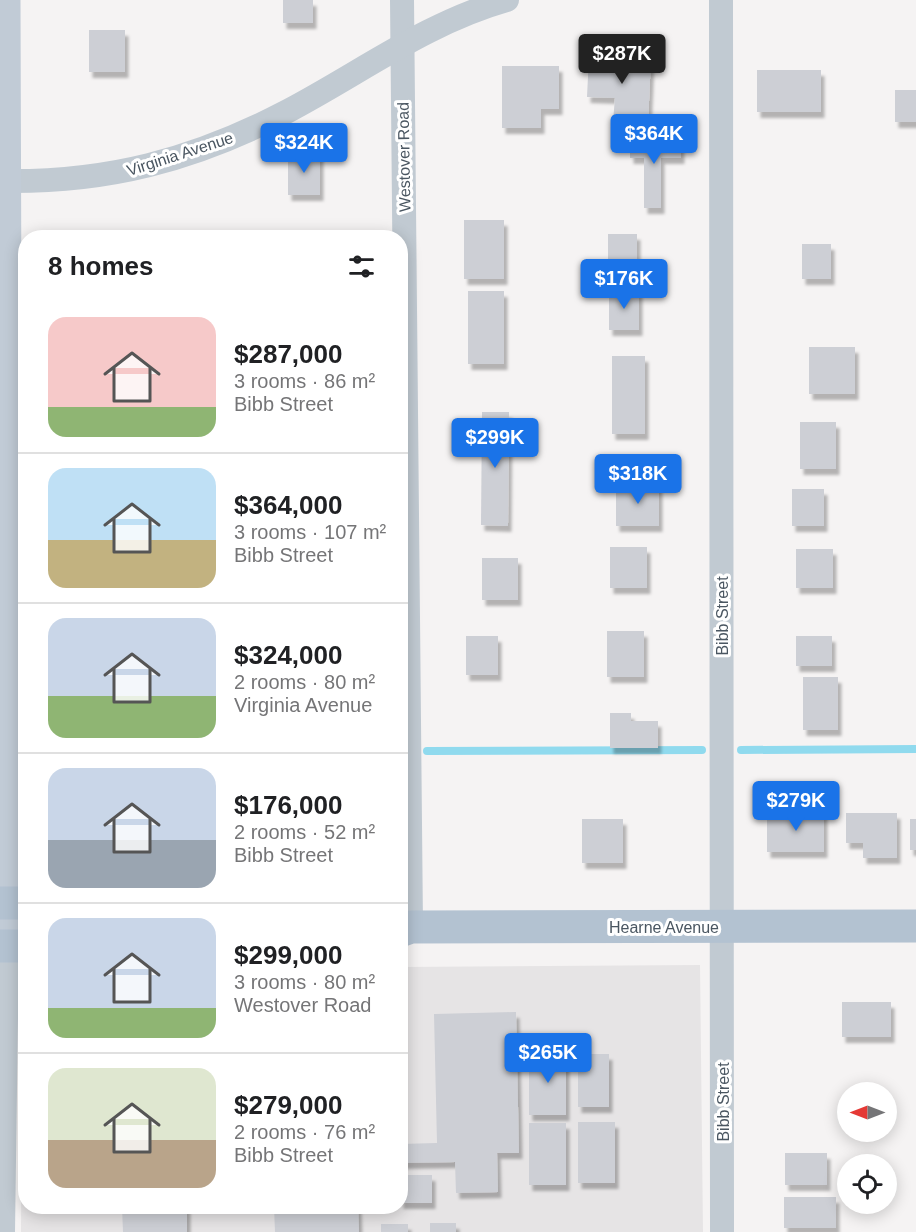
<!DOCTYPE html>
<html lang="en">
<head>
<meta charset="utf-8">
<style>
	:root { --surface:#fff; --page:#f6f6f6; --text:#202124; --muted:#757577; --line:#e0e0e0; --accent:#1a73e8 }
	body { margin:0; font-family:Arial,sans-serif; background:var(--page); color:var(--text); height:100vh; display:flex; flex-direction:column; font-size:22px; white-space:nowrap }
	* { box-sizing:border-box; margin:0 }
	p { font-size:20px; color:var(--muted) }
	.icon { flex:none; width:33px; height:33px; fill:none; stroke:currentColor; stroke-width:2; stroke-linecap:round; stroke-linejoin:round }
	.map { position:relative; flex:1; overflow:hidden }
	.side { position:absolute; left:18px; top:230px; width:390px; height:984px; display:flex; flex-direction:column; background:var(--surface); border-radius:24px; box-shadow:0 3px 15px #0003 }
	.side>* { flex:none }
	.needle { width:39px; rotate:270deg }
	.buttons { position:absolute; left:837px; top:1082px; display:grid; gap:12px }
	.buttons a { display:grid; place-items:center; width:60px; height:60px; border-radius:50%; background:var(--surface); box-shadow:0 3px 15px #0003; font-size:30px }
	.price { position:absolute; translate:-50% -51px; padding:0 14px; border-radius:6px; background:var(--accent); color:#fff; font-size:20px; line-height:39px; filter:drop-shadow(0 2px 3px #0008) }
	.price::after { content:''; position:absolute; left:50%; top:36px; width:18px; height:14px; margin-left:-9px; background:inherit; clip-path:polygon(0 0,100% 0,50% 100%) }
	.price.current { background:#222; color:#fff }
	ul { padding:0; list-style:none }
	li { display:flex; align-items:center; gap:18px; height:150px; padding:0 30px }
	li+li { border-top:2px solid var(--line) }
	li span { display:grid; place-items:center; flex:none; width:168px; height:120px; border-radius:18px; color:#555 }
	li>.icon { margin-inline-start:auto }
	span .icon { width:72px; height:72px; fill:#fffc; stroke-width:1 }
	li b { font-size:26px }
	h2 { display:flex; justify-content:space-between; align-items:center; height:72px; padding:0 30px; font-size:26px }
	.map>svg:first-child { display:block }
	.education { fill:#e6e4e5 }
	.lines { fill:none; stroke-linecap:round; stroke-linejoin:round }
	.stream { stroke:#90daee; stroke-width:8 }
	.building { fill:#cdcfd5; filter:url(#shadow) }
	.street { stroke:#c1cad2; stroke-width:24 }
	.secondary { stroke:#c1cbd6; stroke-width:33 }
	.primary { stroke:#b3c2d1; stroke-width:33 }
	.labels { text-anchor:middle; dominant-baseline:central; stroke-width:6; stroke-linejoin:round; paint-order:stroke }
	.street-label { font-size:16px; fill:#4a5661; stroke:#fff }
</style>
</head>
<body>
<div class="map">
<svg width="916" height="1232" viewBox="0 0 916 1232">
	<defs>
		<filter id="shadow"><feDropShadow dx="3.5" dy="6" stdDeviation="1.5" flood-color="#0004"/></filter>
	</defs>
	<rect width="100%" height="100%" fill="#f5f3f3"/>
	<path class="education" d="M700,965l3,267h-682l1,-262h4v236h374l1,-239z"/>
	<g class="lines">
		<g class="stream">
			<path d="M25,591h1"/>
			<path d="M741,750l175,-1"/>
			<path d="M427,751l275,-1"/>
		</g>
	</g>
	<g class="building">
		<rect x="283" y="0" width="30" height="23"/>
		<rect x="89" y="30" width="36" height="42"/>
		<path d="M589,55l62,3 -3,65 -35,-2 2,-23 -28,-1z"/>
		<path d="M502,66h57v43h-18v19h-39z"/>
		<rect x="757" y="70" width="64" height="42"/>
		<rect x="895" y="90" width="21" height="32"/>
		<path d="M630,140h51v18h-20v50h-17v-50h-14z"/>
		<rect x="288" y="152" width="32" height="43"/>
		<rect x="464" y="220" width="40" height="59"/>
		<rect x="608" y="234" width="29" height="40"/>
		<rect x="802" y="244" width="29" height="35"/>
		<rect x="609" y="290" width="30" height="40"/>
		<rect x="468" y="291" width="36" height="73"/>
		<rect x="809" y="347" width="46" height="47"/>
		<rect x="612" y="356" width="33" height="78"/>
		<path d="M482,412h27l-1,114 -27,-1z"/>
		<rect x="800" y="422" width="36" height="47"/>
		<rect x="616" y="483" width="43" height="43"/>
		<rect x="792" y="489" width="32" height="37"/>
		<rect x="610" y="547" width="37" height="41"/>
		<rect x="796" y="549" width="37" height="39"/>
		<rect x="482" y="558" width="36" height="42"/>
		<rect x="607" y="631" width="37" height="46"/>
		<rect x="466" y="636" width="32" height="39"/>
		<rect x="796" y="636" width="36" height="30"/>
		<rect x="803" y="677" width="35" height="53"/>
		<path d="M610,713h21v8h27v27h-48z"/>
		<rect x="767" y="812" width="57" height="40"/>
		<path d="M846,813h51v45h-34v-15h-17z"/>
		<rect x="582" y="819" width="41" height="44"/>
		<rect x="910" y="819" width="6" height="31"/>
		<rect x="842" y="1002" width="49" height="35"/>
		<path d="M516,1012l3,141h-22l1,39 -42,1 -1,-31 -55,1v-19l37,-1 -3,-129z"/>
		<rect x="529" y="1054" width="37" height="61"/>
		<rect x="578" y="1054" width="31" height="53"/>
		<rect x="578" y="1122" width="37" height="61"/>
		<rect x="529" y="1123" width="37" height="62"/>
		<rect x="785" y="1153" width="42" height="32"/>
		<rect x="400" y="1175" width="32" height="28"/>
		<rect x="784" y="1197" width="52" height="31"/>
		<path d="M122,1206h65v26h-64z"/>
		<path d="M274,1206h84l1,26h-84z"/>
		<rect x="430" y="1223" width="26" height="9"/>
		<rect x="381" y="1224" width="27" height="8"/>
	</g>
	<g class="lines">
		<g class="street">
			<path d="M402,0l9,927"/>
			<path d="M721,0l1,1232"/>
			<path d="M0,181c107,2 194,-21 288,-70 74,-39 138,-88 219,-111"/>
			<path d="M3,1232l4,-286"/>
		</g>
		<path class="secondary" d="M4,0l3,946"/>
		<g class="primary">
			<path d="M0,903h26"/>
			<path d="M400,931l11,-4 505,-1"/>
			<path d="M0,946h26"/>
		</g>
	</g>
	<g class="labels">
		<g class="street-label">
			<text transform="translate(180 154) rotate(-18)">Virginia Avenue</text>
			<text transform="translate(404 157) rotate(-91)">Westover Road</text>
			<text transform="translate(722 616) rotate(-90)">Bibb Street</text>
			<text x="664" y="927">Hearne Avenue</text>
			<text transform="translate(723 1102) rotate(-90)">Bibb Street</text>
		</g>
	</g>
</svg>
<div class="buttons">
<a><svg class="needle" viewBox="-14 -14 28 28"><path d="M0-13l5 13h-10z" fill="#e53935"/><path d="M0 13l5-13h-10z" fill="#757577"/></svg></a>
<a><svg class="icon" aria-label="locate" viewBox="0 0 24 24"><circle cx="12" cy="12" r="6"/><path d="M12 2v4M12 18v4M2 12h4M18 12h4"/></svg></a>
</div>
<b class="price current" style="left:622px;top:85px">$287K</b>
<b class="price" style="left:654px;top:165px">$364K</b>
<b class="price" style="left:304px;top:174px">$324K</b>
<b class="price" style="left:624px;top:310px">$176K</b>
<b class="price" style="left:495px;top:469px">$299K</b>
<b class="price" style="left:638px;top:505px">$318K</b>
<b class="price" style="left:796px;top:832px">$279K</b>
<b class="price" style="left:548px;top:1084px">$265K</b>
<section class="side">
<h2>8 homes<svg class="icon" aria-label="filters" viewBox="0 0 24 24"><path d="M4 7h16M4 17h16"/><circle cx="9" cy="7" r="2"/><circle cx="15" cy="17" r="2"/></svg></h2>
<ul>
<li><span style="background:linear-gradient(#f6c9c9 75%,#8fb573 0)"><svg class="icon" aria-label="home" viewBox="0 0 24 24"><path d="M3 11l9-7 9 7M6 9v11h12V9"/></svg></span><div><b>$287,000</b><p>3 rooms · 86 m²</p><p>Bibb Street</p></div></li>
<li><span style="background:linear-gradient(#bfe0f5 60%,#c2b280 0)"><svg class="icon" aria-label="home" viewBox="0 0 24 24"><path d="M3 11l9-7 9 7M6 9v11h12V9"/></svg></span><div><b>$364,000</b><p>3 rooms · 107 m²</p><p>Bibb Street</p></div></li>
<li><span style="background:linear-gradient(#c9d6e8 65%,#8fb573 0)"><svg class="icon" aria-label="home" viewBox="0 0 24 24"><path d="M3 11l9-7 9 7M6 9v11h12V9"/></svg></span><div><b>$324,000</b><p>2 rooms · 80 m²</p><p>Virginia Avenue</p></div></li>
<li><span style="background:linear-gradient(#c9d6e8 60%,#9aa5b1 0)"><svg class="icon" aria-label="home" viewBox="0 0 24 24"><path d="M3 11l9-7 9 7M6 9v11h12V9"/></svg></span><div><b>$176,000</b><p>2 rooms · 52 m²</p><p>Bibb Street</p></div></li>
<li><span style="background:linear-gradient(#c9d6e8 75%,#8fb573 0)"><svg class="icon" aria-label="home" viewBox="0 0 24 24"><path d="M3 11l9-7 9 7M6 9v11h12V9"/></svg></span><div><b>$299,000</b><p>3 rooms · 80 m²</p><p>Westover Road</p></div></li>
<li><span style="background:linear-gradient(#dfe7d0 60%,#b9a48a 0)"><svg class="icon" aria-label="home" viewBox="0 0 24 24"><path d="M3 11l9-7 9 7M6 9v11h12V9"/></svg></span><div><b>$279,000</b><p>2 rooms · 76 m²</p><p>Bibb Street</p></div></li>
</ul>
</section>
</div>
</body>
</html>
